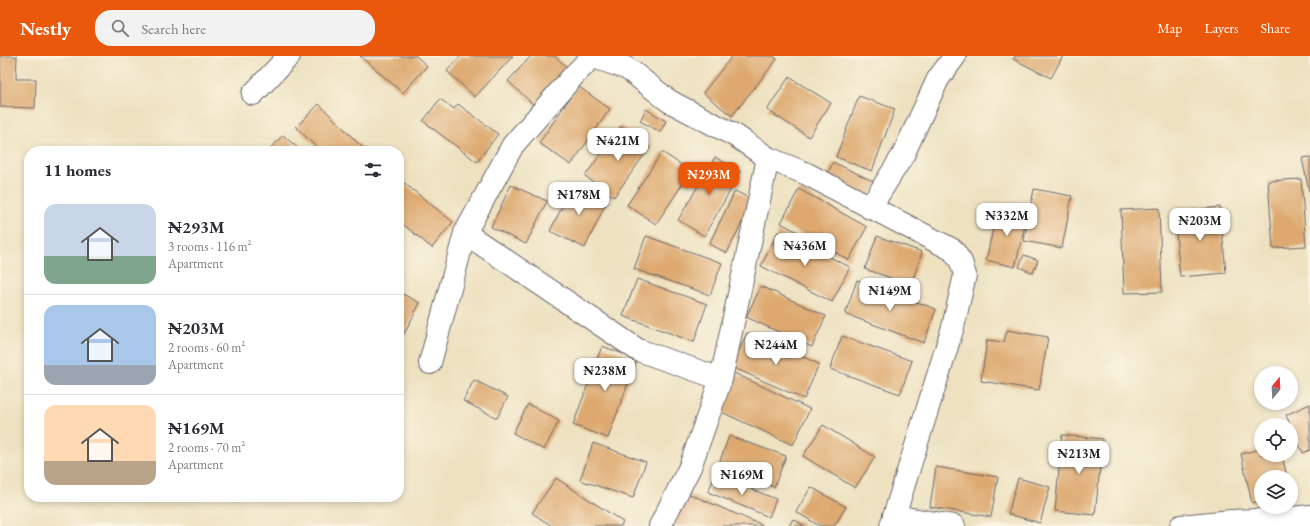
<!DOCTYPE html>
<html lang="en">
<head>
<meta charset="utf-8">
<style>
	:root { --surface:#fff; --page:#f2f2f3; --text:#2b2b33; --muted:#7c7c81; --line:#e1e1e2; --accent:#ea580c }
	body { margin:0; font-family:"EB Garamond",serif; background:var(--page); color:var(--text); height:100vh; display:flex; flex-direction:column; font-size:15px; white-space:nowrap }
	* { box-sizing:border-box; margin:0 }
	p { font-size:13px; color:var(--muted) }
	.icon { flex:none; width:22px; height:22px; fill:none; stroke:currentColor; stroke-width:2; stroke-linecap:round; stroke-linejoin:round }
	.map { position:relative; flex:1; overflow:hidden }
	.details { position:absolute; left:24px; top:90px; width:380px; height:356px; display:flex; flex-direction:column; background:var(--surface); border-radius:16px; box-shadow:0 2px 6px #0003 }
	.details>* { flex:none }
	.needle { width:26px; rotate:18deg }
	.buttons { position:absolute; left:1254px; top:310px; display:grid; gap:8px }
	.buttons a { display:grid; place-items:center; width:44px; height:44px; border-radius:50%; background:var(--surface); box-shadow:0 2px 6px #0003; font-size:20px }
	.price { position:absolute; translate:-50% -34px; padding:0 9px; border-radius:8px; background:#fff; color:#222; font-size:13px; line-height:26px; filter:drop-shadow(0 1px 2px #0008) }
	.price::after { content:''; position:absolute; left:50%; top:24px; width:12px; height:9px; margin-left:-6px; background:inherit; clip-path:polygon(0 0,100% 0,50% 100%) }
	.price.current { background:var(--accent); color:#fff }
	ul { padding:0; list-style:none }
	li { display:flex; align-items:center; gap:12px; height:100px; padding:0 20px }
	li+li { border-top:1px solid var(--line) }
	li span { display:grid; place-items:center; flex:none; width:112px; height:80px; border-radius:12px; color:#555 }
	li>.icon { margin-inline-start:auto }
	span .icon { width:48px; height:48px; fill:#fffc; stroke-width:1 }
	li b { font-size:17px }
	h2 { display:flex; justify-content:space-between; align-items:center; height:48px; padding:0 20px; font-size:17px }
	header { display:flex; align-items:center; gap:24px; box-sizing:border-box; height:56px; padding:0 20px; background:var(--accent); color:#fff }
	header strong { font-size:19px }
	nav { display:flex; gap:22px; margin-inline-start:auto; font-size:14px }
	.search { width:280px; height:36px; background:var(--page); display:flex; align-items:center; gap:10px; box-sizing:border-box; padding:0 14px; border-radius:16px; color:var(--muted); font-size:15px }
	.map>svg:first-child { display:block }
	.building { fill:#dda96f }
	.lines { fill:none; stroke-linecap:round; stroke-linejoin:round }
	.minor-casing { stroke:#69656a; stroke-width:24 }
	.minor { stroke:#fff; stroke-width:22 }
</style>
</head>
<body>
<header>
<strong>Nestly</strong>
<div class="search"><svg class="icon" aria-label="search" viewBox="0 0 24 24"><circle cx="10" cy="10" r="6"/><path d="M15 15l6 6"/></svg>Search here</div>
<nav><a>Map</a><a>Layers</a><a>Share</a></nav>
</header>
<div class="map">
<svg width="1310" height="470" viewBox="0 0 1310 470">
	<rect width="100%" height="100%" fill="#fcf5e5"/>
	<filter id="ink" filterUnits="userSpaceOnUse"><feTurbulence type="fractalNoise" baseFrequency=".025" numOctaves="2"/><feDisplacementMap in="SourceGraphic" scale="8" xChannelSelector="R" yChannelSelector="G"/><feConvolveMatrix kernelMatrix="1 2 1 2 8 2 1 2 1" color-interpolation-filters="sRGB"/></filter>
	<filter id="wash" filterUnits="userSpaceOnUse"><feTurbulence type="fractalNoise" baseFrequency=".012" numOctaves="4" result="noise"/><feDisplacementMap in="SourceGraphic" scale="16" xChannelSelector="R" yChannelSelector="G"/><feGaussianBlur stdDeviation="0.9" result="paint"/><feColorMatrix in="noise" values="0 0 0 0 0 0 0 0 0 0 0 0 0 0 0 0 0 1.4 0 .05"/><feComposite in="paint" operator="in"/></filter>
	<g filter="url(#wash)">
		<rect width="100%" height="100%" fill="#ede1c0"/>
		<g id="blocks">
			<g class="building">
				<path d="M0,0h17l-1,23h20l-1,29 -35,-1z"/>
				<path d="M360,0h56l11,10 -24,27z"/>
				<path d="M461,0h52l-38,41 -28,-26z"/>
				<path d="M531,0h24l16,15 -34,37 -29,-27z"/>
				<path d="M732,0h41l4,3 -45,57 -29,-23z"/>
				<path d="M1015,0h48l-12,22 -38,-19z"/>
				<path d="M789,21l42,26 -22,34 -42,-27z"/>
				<path d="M578,30l32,23 -39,56 -32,-22z"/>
				<path d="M859,40l36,13 -23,62 -36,-14z"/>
				<path d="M440,43l14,10 4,-5 40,30 -21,28 -54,-41z"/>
				<path d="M319,48l47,47h-46l-24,-24z"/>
				<path d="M646,53l20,12 -6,11 -20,-11z"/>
				<path d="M621,70l29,21 -36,50 -29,-21z"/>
				<path d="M283,79l18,16h-33z"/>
				<path d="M662,96l29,19 -35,53 -29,-19z"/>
				<path d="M715,101l26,15 -37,64 -26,-16z"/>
				<path d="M1310,101v34h-1l-7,-33z"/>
				<path d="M833,106l44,21 -8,17 -44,-21z"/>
				<path d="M399,123l54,43 -21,26 -33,-27z"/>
				<path d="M1301,123l5,67 -33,2 -5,-67z"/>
				<path d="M511,129l36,16 -21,43 -35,-17z"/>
				<path d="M573,129l34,16 -22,47 -35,-17z"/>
				<path d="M799,133l68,38 -18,33 -68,-37z"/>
				<path d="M1034,133l38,7 -10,52 -38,-7z"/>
				<path d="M735,135l18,9 -26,53 -18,-9z"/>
				<path d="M998,151l30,6 -13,54 -29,-7z"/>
				<path d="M1220,151l6,66 -46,4 -6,-65z"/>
				<path d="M1159,152l3,84 -38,1 -3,-83z"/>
				<path d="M778,176l72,35 -18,35 -71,-36z"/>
				<path d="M646,180l76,27 -12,32 -76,-26z"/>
				<path d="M877,180l45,16 -11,33 -46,-16z"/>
				<path d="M1024,199l14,5 -5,13 -14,-6z"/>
				<path d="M637,223l70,25 -13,38 -71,-26z"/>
				<path d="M857,224l79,29 -12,34 -79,-29z"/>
				<path d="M761,230l65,30 -14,31 -66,-30z"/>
				<path d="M399,236l21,11 -17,33 -4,-2z"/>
				<path d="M1007,274l41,7 -9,53 -58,-9 6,-41 17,2z"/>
				<path d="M747,277l72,31 -15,35 -72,-32z"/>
				<path d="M842,280l70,25 -12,33 -70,-25z"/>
				<path d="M602,290l35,13 -29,79 -35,-13z"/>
				<path d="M734,317l76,36 -17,36 -76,-35z"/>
				<path d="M474,324l34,17 -11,21 -34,-17z"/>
				<path d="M528,348l31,17 -15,29 -31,-17z"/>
				<path d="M1310,348v46l-7,3 -17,-38z"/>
				<path d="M823,369l52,32 -20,31 -52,-32z"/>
				<path d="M1062,379l41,4 -8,76 -40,-4z"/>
				<path d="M729,380l57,20 -12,31 -56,-21z"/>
				<path d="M593,387l53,19 -13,36 -53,-18z"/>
				<path d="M1261,393v6h21l5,22h-26v24l-9,2 -11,-49z"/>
				<path d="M936,411l62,10 -7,40 -61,-10z"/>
				<path d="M715,419l61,24 -7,18 -61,-25z"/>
				<path d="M556,422l67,44 -2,4h-69l-20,-13z"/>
				<path d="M1018,422l32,9 -10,36 -32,-9z"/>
				<path d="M811,431l35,20 -12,19h-14l-24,-14z"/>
				<path d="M687,437l77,33h-89l-2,-1z"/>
				<path d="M793,463l12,7h-16z"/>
			</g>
		</g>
	</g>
	<g filter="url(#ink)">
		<use href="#blocks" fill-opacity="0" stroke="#69656a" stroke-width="1"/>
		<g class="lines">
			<defs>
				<g id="minor">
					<path d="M591,0l35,12 6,4 37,29 67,35 32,22 39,16 146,76 8,12 4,13 -12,52 -62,199"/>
					<path d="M253,38l36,-38"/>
					<path d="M870,152l33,-53 35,-76 17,-23"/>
					<path d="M465,177l173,117 83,29"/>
					<path d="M430,307l35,-130 48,-88 62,-71 17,-17"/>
					<path d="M894,460l60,10"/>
					<path d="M660,470l30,-59 31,-88 47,-221"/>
					<path d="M1181,470l50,-5 52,-2 27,-3"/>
				</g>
			</defs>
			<use href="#minor" class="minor-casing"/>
			<use href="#minor" class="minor"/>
		</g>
	</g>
</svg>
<div class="buttons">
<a><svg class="needle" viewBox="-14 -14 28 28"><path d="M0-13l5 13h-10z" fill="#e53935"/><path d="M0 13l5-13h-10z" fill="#7c7c81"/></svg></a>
<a><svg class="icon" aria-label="locate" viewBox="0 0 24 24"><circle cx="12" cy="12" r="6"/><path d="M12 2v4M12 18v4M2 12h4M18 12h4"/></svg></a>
<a><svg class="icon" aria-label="layers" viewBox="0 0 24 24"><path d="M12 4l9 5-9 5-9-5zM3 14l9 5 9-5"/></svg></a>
</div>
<b class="price" style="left:618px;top:106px">₦421M</b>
<b class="price current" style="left:709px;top:140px">₦293M</b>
<b class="price" style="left:579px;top:160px">₦178M</b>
<b class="price" style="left:1007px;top:181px">₦332M</b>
<b class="price" style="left:1200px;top:186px">₦203M</b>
<b class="price" style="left:805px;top:211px">₦436M</b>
<b class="price" style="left:890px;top:256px">₦149M</b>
<b class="price" style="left:776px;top:310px">₦244M</b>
<b class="price" style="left:605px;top:336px">₦238M</b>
<b class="price" style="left:1079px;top:419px">₦213M</b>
<b class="price" style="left:742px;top:440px">₦169M</b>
<section class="details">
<h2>11 homes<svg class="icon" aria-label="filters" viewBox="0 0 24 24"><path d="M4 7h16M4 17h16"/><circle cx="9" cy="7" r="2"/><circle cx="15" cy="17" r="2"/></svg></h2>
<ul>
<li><span style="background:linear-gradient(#c9d6e8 65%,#7fa58c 0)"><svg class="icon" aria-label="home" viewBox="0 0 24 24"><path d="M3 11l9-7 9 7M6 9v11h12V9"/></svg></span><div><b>₦293M</b><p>3 rooms · 116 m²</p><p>Apartment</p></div></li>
<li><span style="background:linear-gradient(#a9c7e8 75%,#9aa5b1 0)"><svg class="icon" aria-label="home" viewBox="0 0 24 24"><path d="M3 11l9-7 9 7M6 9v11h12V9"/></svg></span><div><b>₦203M</b><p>2 rooms · 60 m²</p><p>Apartment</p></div></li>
<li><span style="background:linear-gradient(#ffd9b3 70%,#b9a48a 0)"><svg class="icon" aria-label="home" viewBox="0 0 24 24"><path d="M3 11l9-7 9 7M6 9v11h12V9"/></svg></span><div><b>₦169M</b><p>2 rooms · 70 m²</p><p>Apartment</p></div></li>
</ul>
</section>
</div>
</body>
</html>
